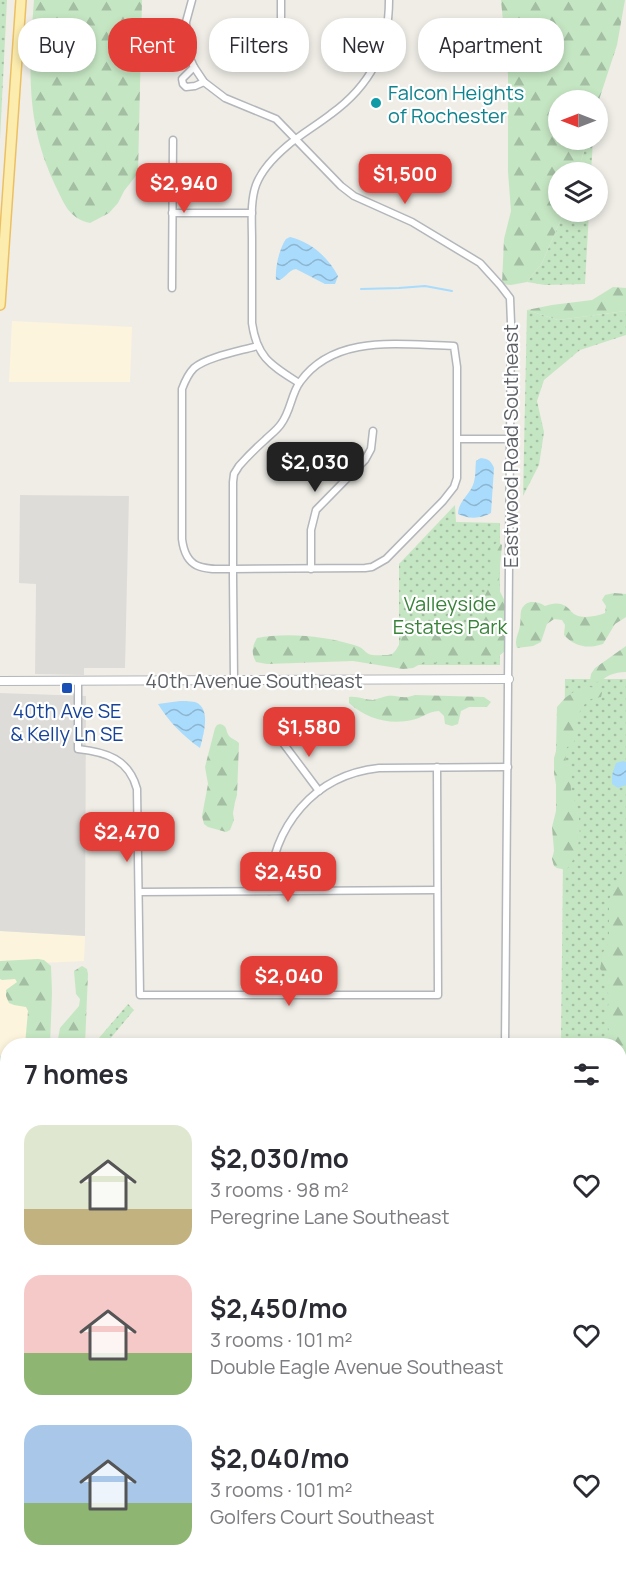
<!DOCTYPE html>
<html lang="en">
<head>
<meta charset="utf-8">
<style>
	:root { --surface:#fff; --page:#f7f7f7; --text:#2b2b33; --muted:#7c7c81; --accent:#e33f38 }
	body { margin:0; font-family:Manrope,sans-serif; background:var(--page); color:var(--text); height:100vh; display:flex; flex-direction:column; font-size:22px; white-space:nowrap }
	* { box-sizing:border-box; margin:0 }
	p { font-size:20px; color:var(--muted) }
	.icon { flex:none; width:33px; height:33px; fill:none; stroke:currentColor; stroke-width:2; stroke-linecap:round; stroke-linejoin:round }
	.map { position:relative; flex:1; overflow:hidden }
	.sheet { position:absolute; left:0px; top:1038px; width:627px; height:536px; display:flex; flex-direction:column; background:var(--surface); border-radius:24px 24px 0 0; box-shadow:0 3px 9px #0003 }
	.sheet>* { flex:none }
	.top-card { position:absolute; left:18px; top:18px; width:591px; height:54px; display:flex; gap:12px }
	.needle { width:39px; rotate:270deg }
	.buttons { position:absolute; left:548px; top:90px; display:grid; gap:12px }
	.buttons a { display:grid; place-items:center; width:60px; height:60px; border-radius:50%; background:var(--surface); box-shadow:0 3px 9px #0003; font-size:30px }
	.price { position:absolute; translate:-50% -51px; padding:0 14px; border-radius:12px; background:var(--accent); color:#fff; font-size:20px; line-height:39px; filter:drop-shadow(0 2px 3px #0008) }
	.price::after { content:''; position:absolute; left:50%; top:36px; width:18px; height:14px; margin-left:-9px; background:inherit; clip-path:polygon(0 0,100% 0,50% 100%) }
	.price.selected { background:#222; color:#fff }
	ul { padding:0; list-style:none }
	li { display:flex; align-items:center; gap:18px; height:150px; padding:0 24px }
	li span { display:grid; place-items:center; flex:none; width:168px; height:120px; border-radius:18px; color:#555 }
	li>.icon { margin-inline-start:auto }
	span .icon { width:72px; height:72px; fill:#fffc; stroke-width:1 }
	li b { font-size:26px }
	h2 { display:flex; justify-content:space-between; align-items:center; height:72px; padding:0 24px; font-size:26px }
	.chip { padding:0 21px; border-radius:24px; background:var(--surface); box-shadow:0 3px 9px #0003; font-size:21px; line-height:54px }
	.chip.selected { background:var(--accent); color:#fff }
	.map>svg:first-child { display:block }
	.commercial { fill:#fdf4dd }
	.industrial { fill:#dedcd8 }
	.grass { fill:url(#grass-dots) }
	.forest { fill:url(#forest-firs) }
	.water { fill:url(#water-waves) }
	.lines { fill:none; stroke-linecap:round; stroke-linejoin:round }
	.stream { stroke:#a9dbfc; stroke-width:2 }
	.minor-casing { stroke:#b3b6ba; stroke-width:9 }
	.tertiary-casing { stroke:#b3b6ba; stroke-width:10 }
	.primary-casing { stroke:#ecc062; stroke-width:12 }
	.minor { stroke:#fff; stroke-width:6 }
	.tertiary { stroke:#fff; stroke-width:8 }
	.primary { stroke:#fcecae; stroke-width:9 }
	.culture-dot { fill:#0f9aa8; stroke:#fff; stroke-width:2 }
	.transit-dot { fill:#1a4fb4; stroke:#fff; stroke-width:2 }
	.labels { text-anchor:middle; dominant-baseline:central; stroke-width:4.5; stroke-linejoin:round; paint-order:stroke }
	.culture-label { font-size:20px; fill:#0d838f; stroke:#fff; text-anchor:start }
	.street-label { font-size:20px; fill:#5d6166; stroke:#fff }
	.park-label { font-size:20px; fill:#388239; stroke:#fff }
	.transit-label { font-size:20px; fill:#164399; stroke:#fff }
</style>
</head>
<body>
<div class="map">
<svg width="626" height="1573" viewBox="0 0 626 1573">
	<defs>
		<pattern id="grass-dots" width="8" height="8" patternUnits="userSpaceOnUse" patternTransform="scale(1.5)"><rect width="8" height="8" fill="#c5e6c3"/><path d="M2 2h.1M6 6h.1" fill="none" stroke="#a3bea2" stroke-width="1.8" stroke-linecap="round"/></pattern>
		<pattern id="forest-firs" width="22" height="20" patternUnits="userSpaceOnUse" patternTransform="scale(1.5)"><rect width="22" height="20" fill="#c5e6c3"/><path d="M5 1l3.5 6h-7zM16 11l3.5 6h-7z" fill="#a3bea2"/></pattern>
		<pattern id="water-waves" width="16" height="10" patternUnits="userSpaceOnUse" patternTransform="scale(1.5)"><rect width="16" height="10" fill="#a9dbfc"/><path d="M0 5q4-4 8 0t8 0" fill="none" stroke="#8db5d0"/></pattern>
	</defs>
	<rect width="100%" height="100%" fill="#efede6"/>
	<g class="commercial">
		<path d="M12,321l120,6 -2,55h-121z"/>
		<path d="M0,931l85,5 -1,25 -43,2 -3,82 -30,1 -1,17h-7z"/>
	</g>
	<g class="industrial">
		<path d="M20,495l109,1 -4,172h-41v7l-49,-1 1,-90 -17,-1z"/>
		<path d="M0,693l86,3 -1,240 -85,-5z"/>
	</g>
	<g class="grass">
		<path d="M0,0h7l-7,139z"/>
		<path d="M587,140h6l-2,32h-13z"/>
		<path d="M564,212h25l-4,72 -40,1 -18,-3 15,-19z"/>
		<path d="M527,310l31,10 68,-9v24l-46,15 -36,30 -7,21 7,31 -5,33 -16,31z"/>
		<path d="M455,505l1,17 44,1v142h-101v-101z"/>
		<path d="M565,679h61v801l-2,2 2,8v83h-626v-515h8v508h612v-520l-59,-1z"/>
		<path d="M128,1004l6,6 -29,35h-12z"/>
	</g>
	<g class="forest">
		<path d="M34,0h108l-4,173 -14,18 -6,12 -9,10 -19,10c-22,-5 -26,-20 -35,-38 -30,-64 -26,-117 -21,-185z"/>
		<path d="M501,0h124l-8,45 -20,61v-6h-39v40h29l-9,32h-20v40h6l-22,51 -15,19 -16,3 -9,-1 2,-45 7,-28 -3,-39v-97z"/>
		<path d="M613,287l13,1v23l-68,9 -31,-10 25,-5 40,-5z"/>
		<path d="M498,542l4,3 -4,43 8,15 1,37 -2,11 -12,10 -24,-1 -27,3 -18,-1 -11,6 -10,1 -50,-8 -86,3 -11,-2c-5,-9 -4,-15 1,-24 29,-6 69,-2 97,7 15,4 8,12 29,10 3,0 7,0 9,-1 6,-4 9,-15 12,-20 12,-1 56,1 65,-4 12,-6 11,-21 15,-32 3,-8 8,-14 9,-22 1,-12 -8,-27 5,-34z"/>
		<path d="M614,593l12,1v23l-11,7 -12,20c-15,5 -28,3 -39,-9l1,-10 -3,-5 -8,-1 -7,5 -6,18 -8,4 -16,2c-3,-9 2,-14 3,-23 1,-4 0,-10 1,-14 4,-12 16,-10 24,-5 8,-3 16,-4 23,2 2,2 5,6 8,7 8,4 21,1 29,-2l1,-7 -4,-6 3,-5z"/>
		<path d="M626,646v26c-6,0 -11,1 -16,3 -9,4 -9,10 -20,5l1,-6 4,-6z"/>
		<path d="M588,687l12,1 2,5 -1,4 -10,2 -7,6 -5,8 -4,11 2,7 -4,14 -6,2c-3,15 -1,15 4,27 1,5 -1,10 0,15 0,5 4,12 6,18 5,20 4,47 -11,63l-9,-2 -3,-2 -2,-7 2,-8 -2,-24 4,-16v-26l-2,-12v-15l2,-7 1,-44 8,-9 10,-7z"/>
		<path d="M415,695l69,2 7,5 -4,5h-18l-8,4 -3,13 -6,2 -7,-2 -1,-8 -5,-5c-13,1 -16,7 -27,9 -22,5 -46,-1 -63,-17v-6c9,-1 16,3 24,3 5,-1 9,-3 14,-4 13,-1 14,4 28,-1z"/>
		<path d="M220,724c8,2 5,6 9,12 3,3 7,4 10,7l-2,52 -2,7 -2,11 1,7 -4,10 -4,2 -18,-5 -4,-3 -2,-8 6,-32 -3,-17 10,-39 2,-3z"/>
		<path d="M626,857v223l-6,2v-36l-22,-1 12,-11 -5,-17 4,-15 -2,-19 -1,-8 -6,-6 3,-17 4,-5 2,-11v-37l10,-18 5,-14z"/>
		<path d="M38,959l6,1 7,6 1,27 -2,52h-25l3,-34 -2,-4 -12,-2 -5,-2 -3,-7v-6l11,-8 -2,-3 -13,1 -2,-1v-18z"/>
		<path d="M82,966l5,3 1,5 -3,71h-28l3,-17 19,-22 1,-7 -4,-5 -2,-23z"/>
		<path d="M7,1055l1,293 -8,13v-305z"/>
		<rect x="31" y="1566" width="69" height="7"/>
		<path d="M518,1566h99l-1,7h-93z"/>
	</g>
	<g class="water">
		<path d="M290,237c21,5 38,20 48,39l-3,8h-10l-29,-15c-9,1 -11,12 -20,11 -1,-12 3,-31 10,-41z"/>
		<path d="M481,458c8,1 10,3 13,10l-3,45c-10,6 -23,6 -33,1 0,-13 13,-20 16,-32 2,-7 1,-14 2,-21z"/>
		<path d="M180,701c4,0 10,0 15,1 17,6 8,34 5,46 -17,-12 -31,-26 -42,-44z"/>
		<path d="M623,761l3,1v23l-8,3 -6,-4v-9l4,-12z"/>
	</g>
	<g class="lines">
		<path class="stream" d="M361,289l38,-1 26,-2 27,5"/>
		<defs>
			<g id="minor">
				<path d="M192,0l-6,22 1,23 2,11 5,11 10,15 21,16 51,21 65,67 13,10 58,26 68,41 20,22 10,13 1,25 -6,723"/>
				<path d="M281,21v-21"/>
				<path d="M194,67l-12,12 1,5 3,3 9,-1 9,-4"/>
				<path d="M172,213h80"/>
				<path d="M172,288l1,-148"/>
				<path d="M299,383c-28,-18 -42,-25 -47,-60 0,-27 0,-55 0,-83 0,-17 -2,-38 4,-55 6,-16 18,-28 31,-39 14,-12 30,-21 44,-32 40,-29 58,-65 58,-114"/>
				<path d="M458,439h52"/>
				<path d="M311,569v-39l5,-20 49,-50 6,-11 2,-18"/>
				<path d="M234,680l-1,-103v-95l1,-8 5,-8c8,-9 17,-18 26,-26 5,-5 12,-10 16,-16 10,-13 10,-30 19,-42 35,-49 102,-37 154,-36l3,21v111l-3,9 -11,14 -57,58 -14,8 -7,1 -132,1c-27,0 -47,3 -51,-30v-150c3,-8 6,-15 12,-21 13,-11 46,-17 63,-22"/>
				<path d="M78,681v68c28,3 51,10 59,40l3,206h298l-1,-228"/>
				<path d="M280,739l39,52"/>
				<path d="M269,891c3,-65 45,-116 110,-123l129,-1"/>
				<path d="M139,892l298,-2"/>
				<path d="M0,1442l8,5"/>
				<path d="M2,1573v-57l6,-25"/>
			</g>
			<g id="tertiary">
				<path d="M0,681l509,-2"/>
				<path d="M425,1566l1,7"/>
				<path d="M436,1566l1,7"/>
			</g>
			<path id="primary" d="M0,305l21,-305"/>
		</defs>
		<use href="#minor" class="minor-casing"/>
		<use href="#tertiary" class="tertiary-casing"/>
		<use href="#primary" class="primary-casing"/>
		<use href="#minor" class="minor"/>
		<use href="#tertiary" class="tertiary"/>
		<use href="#primary" class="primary"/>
	</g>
	<circle class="culture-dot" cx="376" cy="103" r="6"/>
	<rect class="transit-dot" x="61" y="682" width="12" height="12" rx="3"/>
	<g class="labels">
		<g class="culture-label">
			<text x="388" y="92">Falcon Heights<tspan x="388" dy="23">of Rochester</tspan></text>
		</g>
		<g class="street-label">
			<text transform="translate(510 446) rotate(-90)">Eastwood Road Southeast</text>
			<text x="254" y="680">40th Avenue Southeast</text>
		</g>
		<g class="park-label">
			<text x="450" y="603">Valleyside<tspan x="450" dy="23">Estates Park</tspan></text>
		</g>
		<g class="transit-label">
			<text x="67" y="710">40th Ave SE<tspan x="67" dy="23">&amp; Kelly Ln SE</tspan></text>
		</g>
	</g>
</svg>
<div class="buttons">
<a><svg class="needle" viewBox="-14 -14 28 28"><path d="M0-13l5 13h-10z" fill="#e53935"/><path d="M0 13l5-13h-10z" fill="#7c7c81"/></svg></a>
<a><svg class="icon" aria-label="layers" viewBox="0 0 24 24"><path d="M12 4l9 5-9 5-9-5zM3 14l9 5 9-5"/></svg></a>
</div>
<b class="price" style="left:405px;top:205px">$1,500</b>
<b class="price" style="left:184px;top:214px">$2,940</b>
<b class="price selected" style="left:315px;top:493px">$2,030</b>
<b class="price" style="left:309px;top:758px">$1,580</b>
<b class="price" style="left:127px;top:863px">$2,470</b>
<b class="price" style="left:288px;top:903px">$2,450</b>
<b class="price" style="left:289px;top:1007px">$2,040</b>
<div class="top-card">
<a class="chip">Buy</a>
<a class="chip selected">Rent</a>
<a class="chip">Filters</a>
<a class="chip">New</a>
<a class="chip">Apartment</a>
</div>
<section class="sheet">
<h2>7 homes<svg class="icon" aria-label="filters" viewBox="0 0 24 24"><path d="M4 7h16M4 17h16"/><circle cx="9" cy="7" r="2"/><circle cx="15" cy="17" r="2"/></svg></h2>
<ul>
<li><span style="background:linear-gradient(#dfe7d0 70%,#c2b280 0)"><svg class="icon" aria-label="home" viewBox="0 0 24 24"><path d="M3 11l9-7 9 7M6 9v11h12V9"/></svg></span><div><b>$2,030/mo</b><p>3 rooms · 98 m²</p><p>Peregrine Lane Southeast</p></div><svg class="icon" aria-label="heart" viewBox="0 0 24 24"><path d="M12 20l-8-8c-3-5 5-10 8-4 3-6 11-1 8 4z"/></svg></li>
<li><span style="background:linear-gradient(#f6c9c9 65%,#8fb573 0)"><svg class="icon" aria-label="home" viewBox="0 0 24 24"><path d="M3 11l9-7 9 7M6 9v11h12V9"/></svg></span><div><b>$2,450/mo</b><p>3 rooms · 101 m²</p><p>Double Eagle Avenue Southeast</p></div><svg class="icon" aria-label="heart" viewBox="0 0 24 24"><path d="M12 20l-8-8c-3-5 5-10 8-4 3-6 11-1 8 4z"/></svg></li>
<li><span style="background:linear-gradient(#a9c7e8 65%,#8fb573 0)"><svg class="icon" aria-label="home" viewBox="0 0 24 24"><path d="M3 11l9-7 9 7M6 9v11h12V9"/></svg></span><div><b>$2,040/mo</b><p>3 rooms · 101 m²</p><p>Golfers Court Southeast</p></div><svg class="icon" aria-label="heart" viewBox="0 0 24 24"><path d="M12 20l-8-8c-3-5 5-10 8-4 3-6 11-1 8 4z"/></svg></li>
</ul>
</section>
</div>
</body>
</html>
